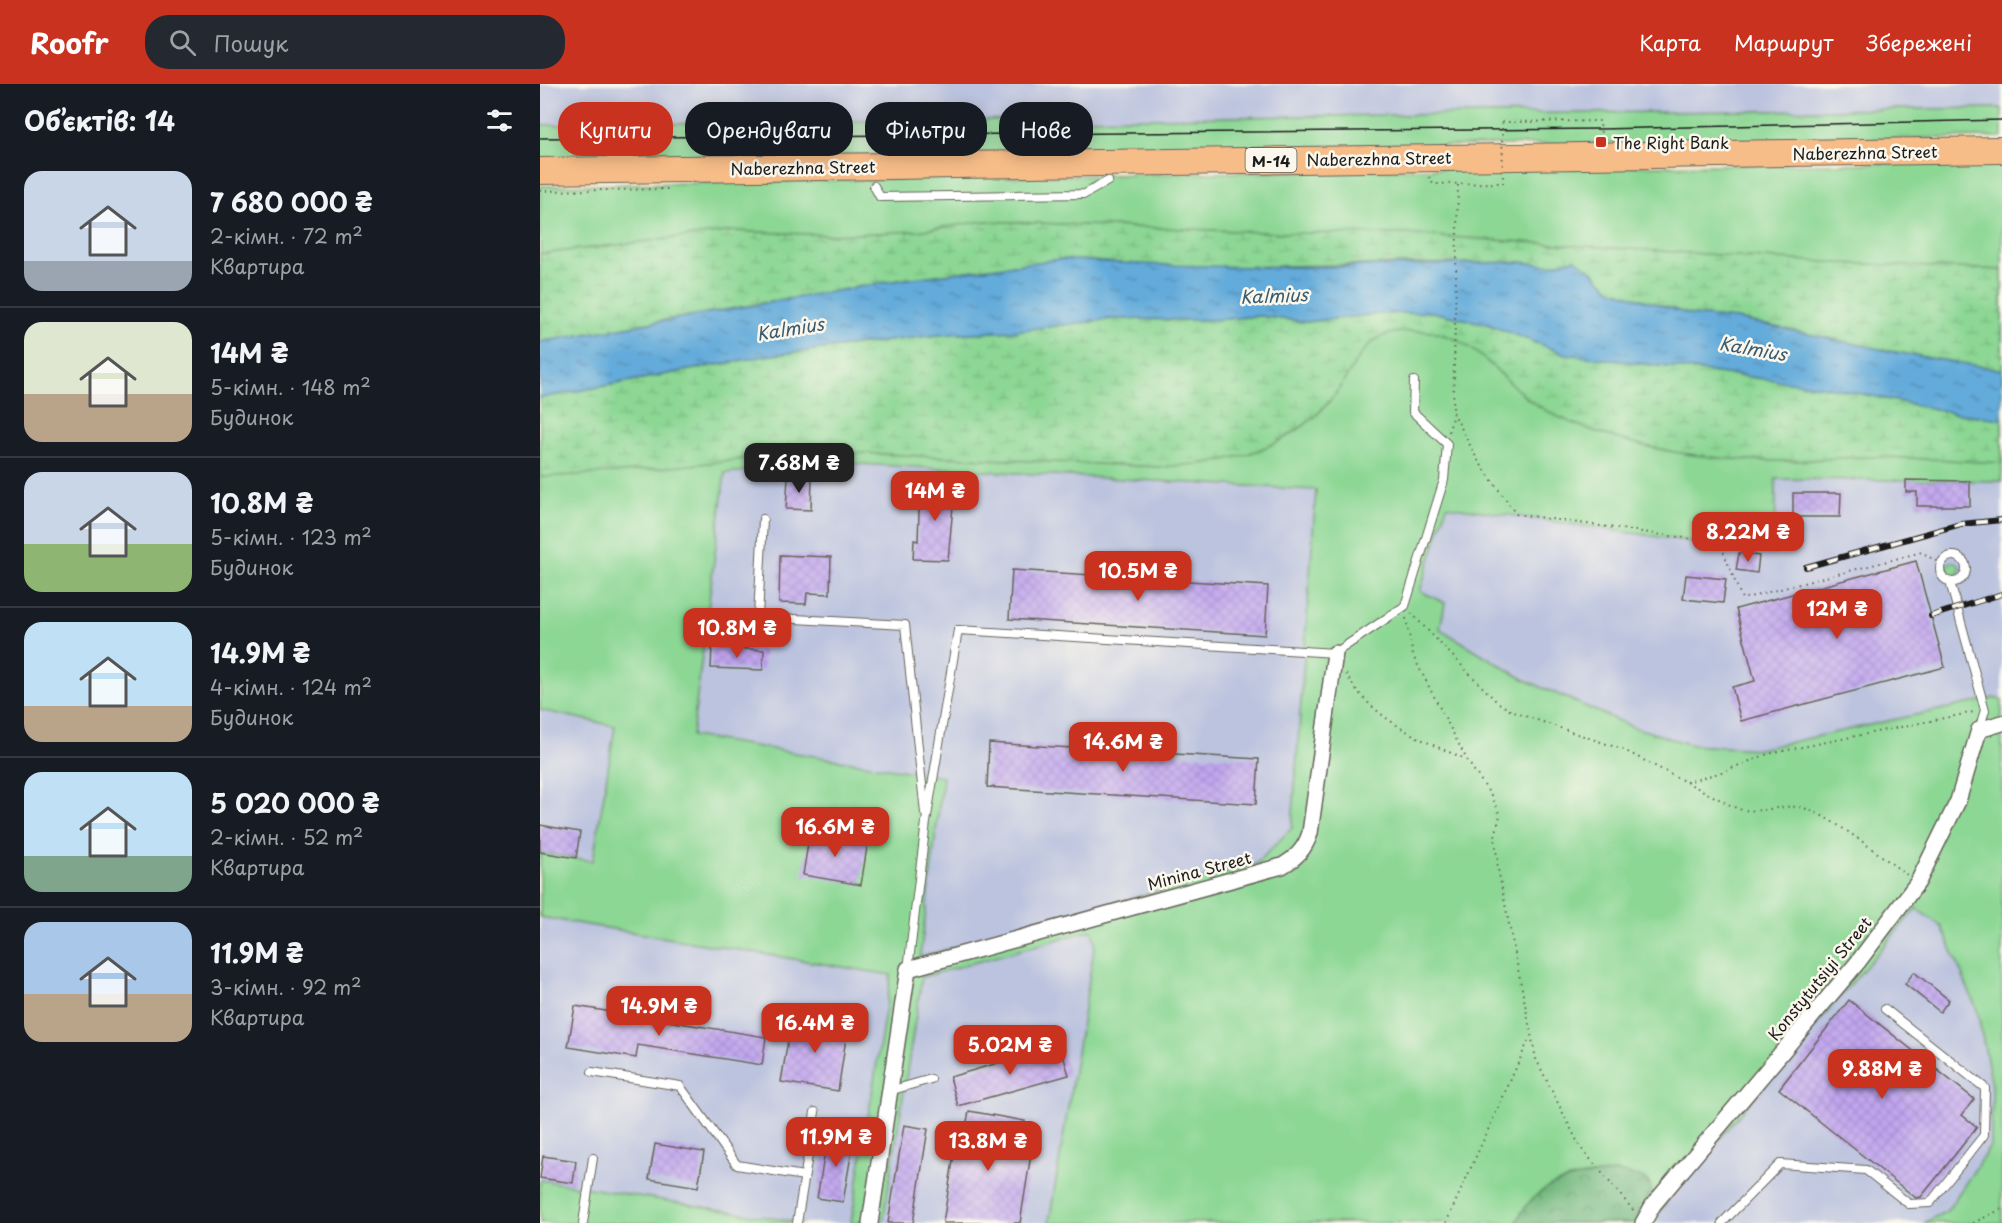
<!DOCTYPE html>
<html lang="uk">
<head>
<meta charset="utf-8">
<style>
	:root { --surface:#171b24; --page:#242831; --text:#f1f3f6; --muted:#9ea1a6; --line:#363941; --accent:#c8321e }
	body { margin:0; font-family:"Playpen Sans",sans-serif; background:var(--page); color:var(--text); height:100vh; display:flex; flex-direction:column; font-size:22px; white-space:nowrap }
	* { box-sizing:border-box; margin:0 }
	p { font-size:20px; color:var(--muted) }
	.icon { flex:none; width:33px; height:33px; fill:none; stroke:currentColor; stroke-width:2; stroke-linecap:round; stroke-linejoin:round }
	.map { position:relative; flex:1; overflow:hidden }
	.side { display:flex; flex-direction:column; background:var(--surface); width:540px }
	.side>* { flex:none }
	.guide { position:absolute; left:18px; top:18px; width:570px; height:54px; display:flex; gap:12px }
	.price { position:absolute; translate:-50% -51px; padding:0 14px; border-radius:12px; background:var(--accent); color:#fff; font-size:20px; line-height:39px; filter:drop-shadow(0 2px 3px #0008) }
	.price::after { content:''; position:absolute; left:50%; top:36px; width:18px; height:14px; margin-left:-9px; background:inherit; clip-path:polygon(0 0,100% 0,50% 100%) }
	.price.active { background:#222; color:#fff }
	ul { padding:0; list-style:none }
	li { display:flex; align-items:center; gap:18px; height:150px; padding:0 24px }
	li+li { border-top:2px solid var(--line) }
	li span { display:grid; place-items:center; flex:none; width:168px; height:120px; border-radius:18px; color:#555 }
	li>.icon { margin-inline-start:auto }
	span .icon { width:72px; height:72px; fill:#fffc; stroke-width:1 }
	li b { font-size:26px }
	h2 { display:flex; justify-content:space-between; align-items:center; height:72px; padding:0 24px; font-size:26px }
	.chip { padding:0 21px; border-radius:24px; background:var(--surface); box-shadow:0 3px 15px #0003; font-size:21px; line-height:54px }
	.chip.active { background:var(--accent); color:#fff }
	header { display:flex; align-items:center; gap:36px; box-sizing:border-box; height:84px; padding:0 30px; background:var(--accent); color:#fff }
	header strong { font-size:28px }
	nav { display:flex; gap:33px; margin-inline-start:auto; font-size:21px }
	.search { width:420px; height:54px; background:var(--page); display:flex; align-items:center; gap:15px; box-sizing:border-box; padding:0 21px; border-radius:24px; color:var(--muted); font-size:22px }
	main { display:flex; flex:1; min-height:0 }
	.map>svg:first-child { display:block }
	.industrial { fill:#bbc3de }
	.green { fill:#8cd794; stroke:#547a58; stroke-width:1.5; fill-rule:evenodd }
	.forest { fill:url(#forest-crowns); stroke:#466a4d; stroke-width:1.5 }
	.wetland { fill:url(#wetland-marsh); stroke:#547a58; stroke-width:1.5 }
	.water { fill:url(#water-ripples); stroke:#40647b; stroke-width:1.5 }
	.building { fill:url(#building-cross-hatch) }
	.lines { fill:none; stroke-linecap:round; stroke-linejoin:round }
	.service-casing { stroke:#66635a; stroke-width:10 }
	.minor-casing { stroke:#66635a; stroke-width:18 }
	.trunk-casing { stroke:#66635a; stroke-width:28 }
	.path { stroke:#66635a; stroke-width:2; stroke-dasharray:1.5 4.5; stroke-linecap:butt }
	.service { stroke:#fff; stroke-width:8 }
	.minor { stroke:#fff; stroke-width:15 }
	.trunk { stroke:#f7bd88; stroke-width:26 }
	.tram { stroke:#1c1c1c; stroke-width:1.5 }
	.rail-casing { stroke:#1c1c1c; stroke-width:6 }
	.rail { stroke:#fbf7ec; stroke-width:4; stroke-dasharray:11; stroke-linecap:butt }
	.path-bridge { stroke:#66635a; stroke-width:2; stroke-dasharray:1.5 4.5; stroke-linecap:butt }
	.poi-dot { fill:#c8321e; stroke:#fbf7ec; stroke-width:2 }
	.labels { text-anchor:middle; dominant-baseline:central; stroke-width:5; stroke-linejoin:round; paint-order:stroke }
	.shield { fill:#fbf7ec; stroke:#5f5e5a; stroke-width:1.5 }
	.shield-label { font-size:15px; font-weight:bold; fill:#1c1c1c }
	.poi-label { font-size:16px; fill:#1c1c1c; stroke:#fbf7ec; text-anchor:start }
	.street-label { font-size:16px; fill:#1c1c1c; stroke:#fbf7ec }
	.water-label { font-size:18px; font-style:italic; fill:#3c5c71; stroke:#fbf7ec }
</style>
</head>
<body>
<header>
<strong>Roofr</strong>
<div class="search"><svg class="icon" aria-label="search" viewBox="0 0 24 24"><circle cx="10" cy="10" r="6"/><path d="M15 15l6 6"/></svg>Пошук</div>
<nav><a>Карта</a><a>Маршрут</a><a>Збережені</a></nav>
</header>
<main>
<section class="side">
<h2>Об’єктів: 14<svg class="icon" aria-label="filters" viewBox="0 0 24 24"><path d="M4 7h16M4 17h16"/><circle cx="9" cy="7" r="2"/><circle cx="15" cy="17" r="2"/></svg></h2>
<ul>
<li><span style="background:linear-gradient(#c9d6e8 75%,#9aa5b1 0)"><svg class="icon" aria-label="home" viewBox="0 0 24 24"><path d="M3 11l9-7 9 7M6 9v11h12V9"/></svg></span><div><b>7 680 000 ₴</b><p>2-кімн. · 72 m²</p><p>Квартира</p></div></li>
<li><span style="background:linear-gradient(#dfe7d0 60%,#b9a48a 0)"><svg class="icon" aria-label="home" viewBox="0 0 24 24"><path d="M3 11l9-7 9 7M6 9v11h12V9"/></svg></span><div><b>14M ₴</b><p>5-кімн. · 148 m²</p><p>Будинок</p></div></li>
<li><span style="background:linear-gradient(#c9d6e8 60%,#8fb573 0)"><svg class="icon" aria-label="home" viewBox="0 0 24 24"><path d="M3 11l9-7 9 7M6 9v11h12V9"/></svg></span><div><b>10.8M ₴</b><p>5-кімн. · 123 m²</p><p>Будинок</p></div></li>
<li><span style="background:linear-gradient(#bfe0f5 70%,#b9a48a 0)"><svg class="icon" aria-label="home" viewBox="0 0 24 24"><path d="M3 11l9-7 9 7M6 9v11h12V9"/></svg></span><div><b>14.9M ₴</b><p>4-кімн. · 124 m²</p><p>Будинок</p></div></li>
<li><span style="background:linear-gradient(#bfe0f5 70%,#7fa58c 0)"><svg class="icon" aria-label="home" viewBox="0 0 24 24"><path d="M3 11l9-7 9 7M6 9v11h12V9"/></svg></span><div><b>5 020 000 ₴</b><p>2-кімн. · 52 m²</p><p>Квартира</p></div></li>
<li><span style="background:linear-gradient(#a9c7e8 60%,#b9a48a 0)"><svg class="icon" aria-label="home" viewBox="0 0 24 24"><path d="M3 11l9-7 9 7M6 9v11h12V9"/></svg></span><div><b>11.9M ₴</b><p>3-кімн. · 92 m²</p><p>Квартира</p></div></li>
</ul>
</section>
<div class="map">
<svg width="1462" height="1139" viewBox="0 0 1462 1139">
	<defs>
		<pattern id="forest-crowns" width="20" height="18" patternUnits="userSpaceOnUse" patternTransform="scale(1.5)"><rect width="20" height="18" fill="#71b87e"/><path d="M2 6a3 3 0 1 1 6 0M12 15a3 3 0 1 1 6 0" fill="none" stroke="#5c9566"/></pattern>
		<pattern id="wetland-marsh" width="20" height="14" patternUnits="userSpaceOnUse" patternTransform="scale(1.5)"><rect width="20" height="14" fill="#8cd794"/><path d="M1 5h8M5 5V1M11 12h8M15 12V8" fill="none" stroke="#78b87f"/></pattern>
		<pattern id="water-ripples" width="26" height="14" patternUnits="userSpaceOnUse" patternTransform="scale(1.5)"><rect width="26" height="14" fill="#63abda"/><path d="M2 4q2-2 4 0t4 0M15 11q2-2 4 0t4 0" fill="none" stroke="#518ab0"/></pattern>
		<pattern id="building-cross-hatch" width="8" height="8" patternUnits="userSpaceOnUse" patternTransform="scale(1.5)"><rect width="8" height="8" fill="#c1a6ef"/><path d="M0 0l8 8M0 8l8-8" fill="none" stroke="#a58ecc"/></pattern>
	</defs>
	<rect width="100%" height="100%" fill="#fbf7ec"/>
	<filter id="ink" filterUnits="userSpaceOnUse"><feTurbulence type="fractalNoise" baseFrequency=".0167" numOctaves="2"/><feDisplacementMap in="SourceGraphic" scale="12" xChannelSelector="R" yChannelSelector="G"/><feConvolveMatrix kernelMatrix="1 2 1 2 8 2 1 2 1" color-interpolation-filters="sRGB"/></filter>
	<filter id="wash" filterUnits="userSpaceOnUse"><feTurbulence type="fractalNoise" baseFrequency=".008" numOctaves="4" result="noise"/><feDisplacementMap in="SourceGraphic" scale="24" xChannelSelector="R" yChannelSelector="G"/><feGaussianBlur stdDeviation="1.35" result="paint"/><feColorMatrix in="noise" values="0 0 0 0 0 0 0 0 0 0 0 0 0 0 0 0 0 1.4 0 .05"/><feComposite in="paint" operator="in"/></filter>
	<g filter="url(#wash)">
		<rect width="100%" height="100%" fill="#f0e7cc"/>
		<g class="industrial">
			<path d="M0,0h1462v24l-1462,17z"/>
			<path d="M303,379l473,27 -24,338 -36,36 -336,93 22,-180 -250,-41 33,-263z"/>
			<path d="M1236,395l226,2v219l-8,-2 -235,51 -67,-4 -59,-18 -108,-47 -85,-51 -21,-37 28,-86 327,48z"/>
			<path d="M0,626l75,16 -22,135 -53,-8z"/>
			<path d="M1376,823l26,20 35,83 15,74 -1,61 -44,66 -23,12h-272l23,-33z"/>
			<path d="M0,833l351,58 -40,248h-48l-263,-43z"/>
			<path d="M552,846l3,13 -46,280h-166l39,-246z"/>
		</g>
		<g class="green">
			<path d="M1462,24v29l-1462,23v-35z"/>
			<path d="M1462,78v208l-582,-104 -195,1 -326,13 -359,62v-156l928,-18z"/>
			<path d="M798,233l664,102v62l-226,-2 -1,75 -328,-48 -27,85 25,12 -5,26 85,51 108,47 59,18 67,4 235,-51 8,2v523h-78l23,-12 44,-66 1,-60 -15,-75 -35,-83 -26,-19 -241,282 -23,33h-603l46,-280 -3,-13 -170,47 -39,246h-32l40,-248 -351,-58v-64l53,8 22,-135 -75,-16v-312zM303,379l473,27 -24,338 -36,36 -336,93 23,-180 -251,-41 33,-263z"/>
			<circle cx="1413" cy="485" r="7"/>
			<path d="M0,1096l263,43h-263z"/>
		</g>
		<path class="forest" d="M1075,1088c51,5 37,19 19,51h-118c19,-43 56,-46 99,-51z"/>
		<g class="wetland">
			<path d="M444,137l302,12 120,1 433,29 163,7v100l-113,-19 -152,-32 -46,-4 -81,-26 -19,-19 -16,-11 -24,6 -32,-3 -294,5 -81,-1 -83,-7 -162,21 -359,62v-88l194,-23 99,4 85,-4z"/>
			<path d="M893,228l54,12 78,30 263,33 126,26 48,6v44c-42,-2 -84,-5 -125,-6 -28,-1 -56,3 -84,4 -76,1 -153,-10 -223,-39 -15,-6 -36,-17 -48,-28 -31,-28 -59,-64 -104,-63 -13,0 -30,1 -41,8 -16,10 -26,32 -37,48 -13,20 -33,38 -54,50 -38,23 -81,27 -125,30l-344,-16 -191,21 -86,5v-79l224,-42 173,-21 77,-4 98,-12 102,1 46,-4 46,6 73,-8z"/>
		</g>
		<path class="water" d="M521,175c152,12 305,8 458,3l32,3 24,-6 16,11 19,19 81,26 46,4 152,32 113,19v49l-48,-6 -126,-26 -263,-33 -78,-30 -55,-12 -53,2 -73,8 -46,-6 -46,4 -102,-1 -98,12 -77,4 -173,21 -224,42v-56l359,-62z"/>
		<g id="blocks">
			<g class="building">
				<path d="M248,394l24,1 -1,31 -25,-1z"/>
				<path d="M1366,396l64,1v25h-53v-14h-11z"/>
				<path d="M380,399l35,2 -7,75 -35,-1 1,-19 4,1z"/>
				<path d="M1253,409h48l-1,24h-47z"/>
				<path d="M1199,469l20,3 -2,17 -21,-3z"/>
				<path d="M240,471l51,2 -1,37 -23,-1 -1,11 -27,-1z"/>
				<path d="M1376,477l29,106 -204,54 -9,-34 23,-6 -19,-72z"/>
				<path d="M472,486l256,16 -3,49 -256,-16z"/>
				<path d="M1146,491l40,4 -3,24 -40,-4z"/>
				<path d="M172,563l52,3 -1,20 -52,-2z"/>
				<path d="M449,659l270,16 -3,45 -269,-17z"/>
				<path d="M0,741l40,7 -4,26 -36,-6z"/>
				<path d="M270,747l58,10 -7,44 -58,-10z"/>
				<path d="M1374,888l35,28 -9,12 -35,-28z"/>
				<path d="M1309,916l125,99 -12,16 15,12 -56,70 -5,1 -137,-109z"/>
				<path d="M35,922l191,31 -4,28 -124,-20 -2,13 -68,-11z"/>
				<path d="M252,932l56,9 -10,66 -57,-9z"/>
				<path d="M520,961l9,30 -111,31 -8,-29z"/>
				<path d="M429,1027l56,10 -5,31 11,2 -11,69h-77l13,-81 7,1z"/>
				<path d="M364,1041l24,4 -15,94h-25z"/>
				<path d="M288,1050l26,4 -11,64 -26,-4z"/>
				<path d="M115,1060l49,8 -6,35 -49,-8z"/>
				<path d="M3,1072l33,5 -3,22 -33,-5z"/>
			</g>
		</g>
	</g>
	<g filter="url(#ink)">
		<use href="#blocks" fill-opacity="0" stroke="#66635a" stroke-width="1.5"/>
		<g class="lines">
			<defs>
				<g id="service">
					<path d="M334,102l6,11 205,-3 23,-13"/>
					<path d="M223,435l-5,98 147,8 20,188"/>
					<circle cx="1413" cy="485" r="13"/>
					<path d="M1410,498l35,128 -6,20"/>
					<path d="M368,885l18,-147 32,-192 377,23 70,-47 39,-126 3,-36 -34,-32 1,-31"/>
					<path d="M52,988l88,14 57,79 67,11"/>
					<path d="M349,1007l42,-12"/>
					<path d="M43,1139l10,-65"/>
					<path d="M257,1139l18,-111"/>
					<path d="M1182,1139l58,-59 86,6 43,34 21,-1 54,-68 1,-47 -100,-79"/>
				</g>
				<g id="minor">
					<path d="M330,1139l38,-254 374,-103c14,-8 23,-17 28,-33l25,-180"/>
					<path d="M1103,1139l10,-18 205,-243 60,-80 40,-81 21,-71 23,-7"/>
				</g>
				<path id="trunk" d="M0,87l1462,-21"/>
			</defs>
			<use href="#service" class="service-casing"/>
			<use href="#minor" class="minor-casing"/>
			<use href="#trunk" class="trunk-casing"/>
			<g class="path">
				<path d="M962,38l98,-1 1,16"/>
				<path d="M889,93l4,7 70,-1"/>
				<path d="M0,107l129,-2"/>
				<path d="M913,328l24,47 39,55 204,29 22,56 180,-47 18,12"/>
				<path d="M909,348l4,-20 5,-228"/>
				<path d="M871,529l85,88 15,10 113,39 114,59c24,5 38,-4 60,-2 27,3 84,50 109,68"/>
				<path d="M866,534l7,38 54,104 25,37 8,18 -5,22 3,32 38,190 44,88 54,64"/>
				<path d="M806,590c23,43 77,68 120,85"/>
				<path d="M1146,698l33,-9 49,-19 206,-42"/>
				<path d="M906,1139l84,-186"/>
				<path d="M1433,1139l29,-14"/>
			</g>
			<use href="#service" class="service"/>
			<use href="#minor" class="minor"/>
			<use href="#trunk" class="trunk"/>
			<path class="tram" d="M0,54l1060,-9 402,-9"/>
			<defs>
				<g id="rail">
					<path d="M1266,483l155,-43 41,-4"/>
					<path d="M1391,532l71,-22"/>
				</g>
			</defs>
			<use href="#rail" class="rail-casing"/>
			<use href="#rail" class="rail"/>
			<path class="path-bridge" d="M962,38l1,61"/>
		</g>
	</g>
	<rect class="poi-dot" x="1055" y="52" width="12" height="12" rx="3"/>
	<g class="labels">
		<rect class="shield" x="705.5" y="64" width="51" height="24" rx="4.5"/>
		<g class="shield-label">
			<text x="731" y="76">М-14</text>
		</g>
		<g class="poi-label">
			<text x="1073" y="58">The Right Bank</text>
		</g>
		<g class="street-label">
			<text transform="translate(1325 68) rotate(-1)">Naberezhna Street</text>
			<text transform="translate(839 74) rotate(-1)">Naberezhna Street</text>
			<text transform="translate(263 83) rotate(-1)">Naberezhna Street</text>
			<text transform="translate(659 786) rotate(-15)">Minina Street</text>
			<text transform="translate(1279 894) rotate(-51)">Konstytutsiyi Street</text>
		</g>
		<g class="water-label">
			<text transform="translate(734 211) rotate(-2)">Kalmius</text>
			<text transform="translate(250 244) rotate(-9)">Kalmius</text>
			<text transform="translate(1213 264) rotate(10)">Kalmius</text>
		</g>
	</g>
</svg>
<b class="price active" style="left:259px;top:410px">7.68M ₴</b>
<b class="price" style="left:395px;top:438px">14M ₴</b>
<b class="price" style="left:1208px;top:479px">8.22M ₴</b>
<b class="price" style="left:598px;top:518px">10.5M ₴</b>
<b class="price" style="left:1297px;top:556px">12M ₴</b>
<b class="price" style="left:197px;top:575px">10.8M ₴</b>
<b class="price" style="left:583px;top:689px">14.6M ₴</b>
<b class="price" style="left:295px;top:774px">16.6M ₴</b>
<b class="price" style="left:119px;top:953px">14.9M ₴</b>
<b class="price" style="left:275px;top:970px">16.4M ₴</b>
<b class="price" style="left:470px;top:992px">5.02M ₴</b>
<b class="price" style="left:1342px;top:1016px">9.88M ₴</b>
<b class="price" style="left:296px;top:1084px">11.9M ₴</b>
<b class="price" style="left:448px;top:1088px">13.8M ₴</b>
<div class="guide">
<a class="chip active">Купити</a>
<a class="chip">Орендувати</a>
<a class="chip">Фільтри</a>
<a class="chip">Нове</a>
</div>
</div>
</main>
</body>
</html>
